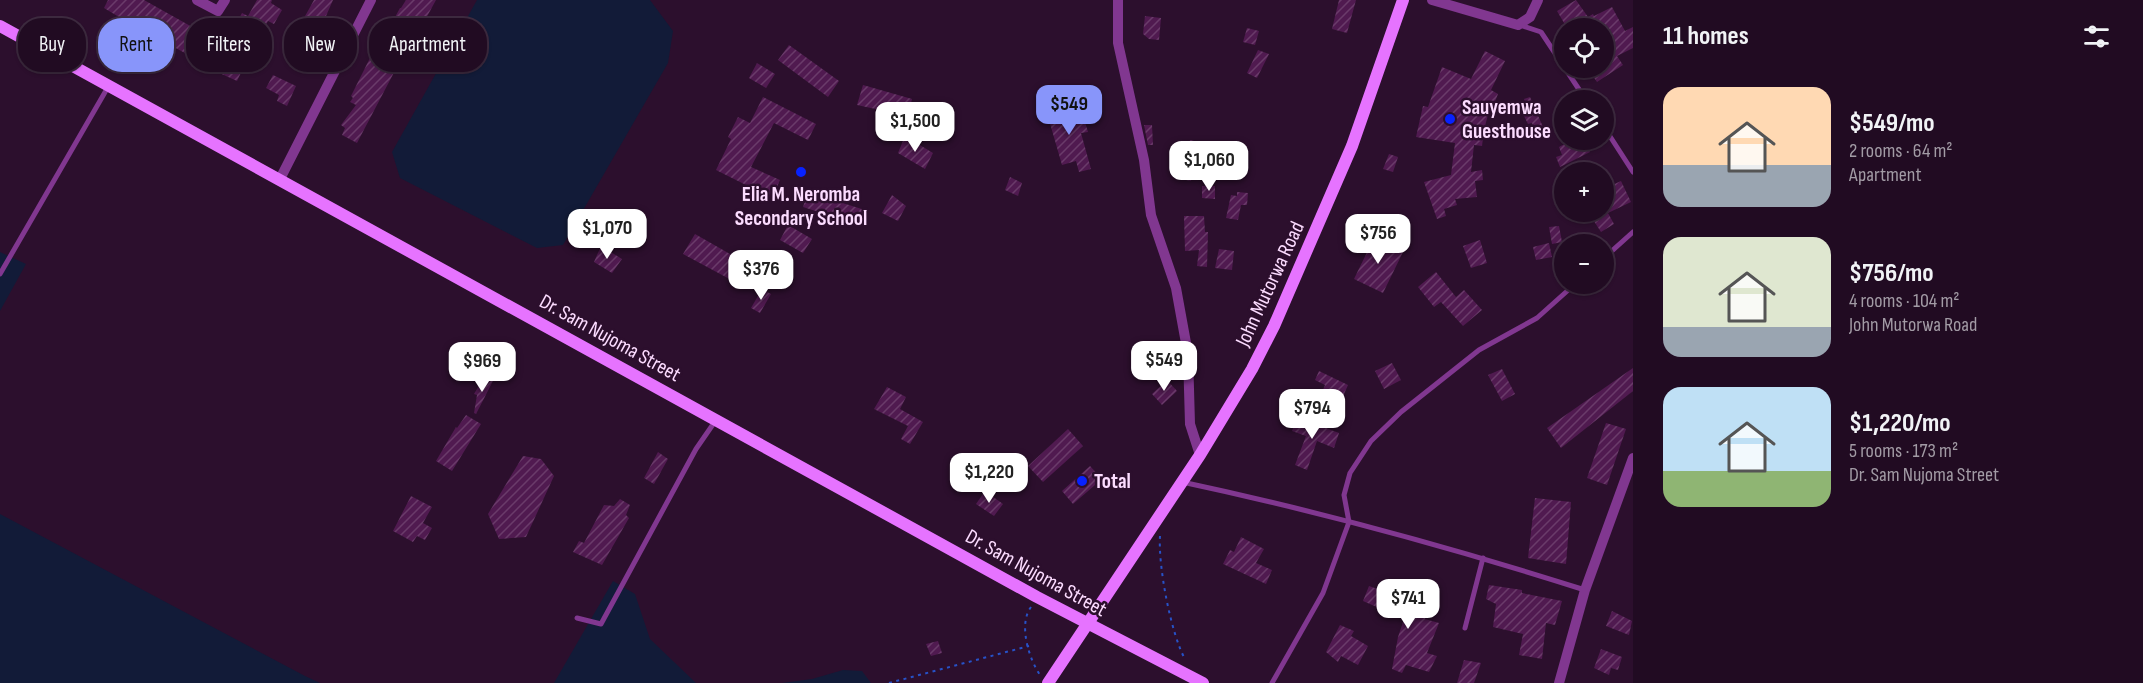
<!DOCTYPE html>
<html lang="en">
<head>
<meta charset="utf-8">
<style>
	:root { --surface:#210b22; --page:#29142a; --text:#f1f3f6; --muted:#a29ba5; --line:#3e2b40; --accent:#8895fa }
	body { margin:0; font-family:"Sofia Sans Condensed",sans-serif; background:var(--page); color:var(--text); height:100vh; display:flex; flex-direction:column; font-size:22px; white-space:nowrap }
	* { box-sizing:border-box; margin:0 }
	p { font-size:20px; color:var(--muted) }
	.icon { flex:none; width:33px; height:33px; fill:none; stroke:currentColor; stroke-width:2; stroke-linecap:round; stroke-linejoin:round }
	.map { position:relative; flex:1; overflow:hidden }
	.side { display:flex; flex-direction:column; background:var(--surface); width:510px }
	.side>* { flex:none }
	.hud { position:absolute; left:18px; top:18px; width:570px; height:54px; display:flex; gap:12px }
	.fabs { position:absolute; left:1554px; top:18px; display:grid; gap:12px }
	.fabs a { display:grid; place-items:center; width:60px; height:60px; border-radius:50%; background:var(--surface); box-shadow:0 2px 4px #0004,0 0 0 2px var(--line); font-size:30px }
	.price { position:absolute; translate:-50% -51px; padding:0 14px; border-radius:12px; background:#fff; color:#222; font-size:20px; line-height:39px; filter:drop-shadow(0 2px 3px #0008) }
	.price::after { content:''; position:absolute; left:50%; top:36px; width:18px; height:14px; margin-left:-9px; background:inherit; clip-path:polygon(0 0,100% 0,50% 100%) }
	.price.current { background:var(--accent); color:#111 }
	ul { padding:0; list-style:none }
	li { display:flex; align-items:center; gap:18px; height:150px; padding:0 30px }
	li span { display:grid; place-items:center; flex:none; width:168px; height:120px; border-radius:18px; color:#555 }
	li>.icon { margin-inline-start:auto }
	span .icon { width:72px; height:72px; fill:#fffc; stroke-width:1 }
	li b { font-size:26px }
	h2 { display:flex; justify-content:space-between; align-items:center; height:72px; padding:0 30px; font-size:26px }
	.tag { padding:0 21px; border-radius:24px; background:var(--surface); box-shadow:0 2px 4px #0004,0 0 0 2px var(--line); font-size:21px; line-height:54px }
	.tag.current { background:var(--accent); color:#111 }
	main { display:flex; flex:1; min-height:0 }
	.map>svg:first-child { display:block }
	.green { fill:#121b38 }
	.building { fill:url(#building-hatch) }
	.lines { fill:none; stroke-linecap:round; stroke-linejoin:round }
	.path { stroke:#2752c8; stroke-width:2; stroke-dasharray:3 4.5; stroke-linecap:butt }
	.lane { stroke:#813790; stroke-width:5 }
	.street { stroke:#813790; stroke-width:10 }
	.secondary { stroke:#e673ff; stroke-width:12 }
	.poi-dot { fill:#0822ff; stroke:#2c0f2d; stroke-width:2 }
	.labels { text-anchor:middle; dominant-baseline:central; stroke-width:5; stroke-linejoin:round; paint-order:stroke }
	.poi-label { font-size:21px; font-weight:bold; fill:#fcdcff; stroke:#2c0f2d; text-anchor:start }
	.street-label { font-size:21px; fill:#fcdcff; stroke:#2c0f2d }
</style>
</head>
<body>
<main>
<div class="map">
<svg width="1633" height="683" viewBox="0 0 1633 683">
	<defs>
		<pattern id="building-hatch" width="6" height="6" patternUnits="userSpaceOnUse" patternTransform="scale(1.5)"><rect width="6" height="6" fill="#501a50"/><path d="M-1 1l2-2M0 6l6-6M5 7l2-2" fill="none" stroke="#6a3b6a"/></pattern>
	</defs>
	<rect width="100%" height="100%" fill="#2c0f2d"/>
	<g class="green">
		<path d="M477,0h173l23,31 -5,32 -105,182 -26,3 -137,-70 -8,-26z"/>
		<path d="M0,252l26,12 -26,47z"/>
		<path d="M0,514l305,162 15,7h-320z"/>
		<path d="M613,581l22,13 15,45 46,44h-142z"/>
		<path d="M843,670l19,1 9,12h-89l30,-4z"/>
	</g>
	<g class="building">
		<path d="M108,0h36l66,37 -12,23 -43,-23 4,-7 -20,-11 -3,5 -11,-6 -1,2 -20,-12z"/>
		<path d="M257,0h15l-1,3 11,7 -8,14 -6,-3 -14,25 -17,35 -22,-10 5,-12 8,3 14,-23 -9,-5 3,-4 -2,-2 8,-15 6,3z"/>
		<path d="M314,0h19l-10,23 5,3 -22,40 -22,-12z"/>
		<path d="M406,0h30l-35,64 -2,-1 -42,80 -15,-8 3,-7 -4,-3 15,-20 -6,-3 3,-4 -2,-2 20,-40 19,11 -10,-22 20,-37h1z"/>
		<path d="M1339,0h17l-9,33 -15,-4z"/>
		<path d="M1576,0l12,17 5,-3 1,2 18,-9 13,24 8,-4v21l-16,8 6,9 -26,17 -10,-14h17v-40h-37l-10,-17z"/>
		<path d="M1145,16l16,2 -2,22 -10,-1 -6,-5z"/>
		<path d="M1247,28l12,3 -4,14 -12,-3z"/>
		<path d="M789,45l50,36 -11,16 -50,-37z"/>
		<path d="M1258,50l11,4 -12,24 -10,-5z"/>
		<path d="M1485,51l20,10 -14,29 7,4 -4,10 -3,-1 -7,27 -2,16 -8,-1 -3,27 11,-2 1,10 -8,1 2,16 -22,2 2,6 -13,4 2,7 -9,3 -13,-37 27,-7 4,-32 -39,-6 7,-31 5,1 14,-40 29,12z"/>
		<path d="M757,63l18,11 -9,14 -17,-10z"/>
		<path d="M273,75l23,11 -9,20 -10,-5 2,-6 -13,-7z"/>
		<path d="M863,85l49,14 -4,17 -51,-11z"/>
		<path d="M1067,94l6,31 12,-3 3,10 -7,1 10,36 -12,3 -3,-11 -14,4 -13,-45 8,-1 -2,-23z"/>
		<path d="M763,97l53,27 -8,16 -34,-17 -23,44 29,13 -8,18 -56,-28 15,-31 -3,-2 10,-20 12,6z"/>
		<path d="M1530,97l13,30 -9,4 -2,-8 -4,1 -4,-8 5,-2 -5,-15z"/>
		<path d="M1144,125h8l1,20h-5z"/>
		<path d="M905,136l28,17 -8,16 -27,-16z"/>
		<path d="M1190,140l17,4 -4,10 -7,-2 -5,29 -10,-2 4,-34 4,1z"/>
		<path d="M1572,140h12l6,12 -30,15 -4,-10 6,-2 -3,-8z"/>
		<path d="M1389,154l9,3 -5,15 -10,-3z"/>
		<path d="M1010,177l12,6 -4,13 -13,-6z"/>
		<path d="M1621,181l10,21 -23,11 6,11 -13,8 -13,-20h16v-23z"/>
		<path d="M1202,186h13v13l-13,-1z"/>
		<path d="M808,192l60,19 -5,15 -60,-19z"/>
		<path d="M1237,192l11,1 -1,12h-6l-3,15 -12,-2 5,-23 6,1z"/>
		<path d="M892,195l14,11 -8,15 -16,-8z"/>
		<path d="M1184,216h20l1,16h3l-1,35 -10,-1 2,-16 -14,1z"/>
		<path d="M788,225l24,14 -9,14 -23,-13z"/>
		<path d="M1559,226l3,16 -10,2 -3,-17z"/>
		<path d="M695,234l63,36 -10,19 -65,-35z"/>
		<path d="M1374,238l29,14 -20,41 -29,-14z"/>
		<path d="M1480,240l7,23 -16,5 -8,-22z"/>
		<path d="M1549,243l3,14 -16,3 -3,-13z"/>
		<path d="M601,246l21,13 -10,14 -18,-11z"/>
		<path d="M1219,249l15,2 -2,19 -17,-2z"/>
		<path d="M1436,272l20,25 8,-7 18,20 -19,16 -22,-24 -7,5 -16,-20z"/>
		<path d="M762,289l9,5 -11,19 -9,-5z"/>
		<path d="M1392,363l9,17 -17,9 -9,-18z"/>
		<path d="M1633,368v23l-72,57 -14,-20z"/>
		<path d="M1502,369l13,25 -13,7 -14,-26z"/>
		<path d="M1319,371l29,14 -12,27 -19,-8 8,-19 -10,-5z"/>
		<path d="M484,377l9,4 -17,33 -2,-1 3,-18 -3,-1z"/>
		<path d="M1167,380l10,11 -15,14 -10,-11z"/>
		<path d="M887,387l19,10 -6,12 23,13 -13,22 -9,-5 7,-13 -34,-17z"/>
		<path d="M466,415l15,9 -29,47 -16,-10 20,-34 1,1z"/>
		<path d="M1297,417l42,16 -5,15 -17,-7 -10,29 -12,-5 11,-29 -14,-5z"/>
		<path d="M1606,423l20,6 -19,56 -20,-7z"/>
		<path d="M1068,429l15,17 -40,36 -15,-16z"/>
		<path d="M658,452l10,7 -14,25 -10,-6z"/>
		<path d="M523,456l18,3 13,17 -28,61 -27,2 -11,-25z"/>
		<path d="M1090,466l12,13 -29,25 -11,-13z"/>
		<path d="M985,491l18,13 -9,12 -18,-12z"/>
		<path d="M411,496l21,11 -9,16 9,5 -7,12 -8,-4 -4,6 -20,-11z"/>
		<path d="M1535,498l36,4 -5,62 -38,-6z"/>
		<path d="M620,499l10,6 -4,10 3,3 -27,47 -29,-13 6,-11 5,2 20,-38 10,1z"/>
		<path d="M1241,537l23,12 -8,14 16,7 -6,14 -43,-20 7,-14 4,2z"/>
		<path d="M1489,585l33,5v3l40,8 -7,24 -9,-2 -4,36 -23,-4 4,-21 -30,-7 3,-23 -10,-5z"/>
		<path d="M1369,586l61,21 -5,12 14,4 -12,30 10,3 -8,16 -23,-7 -4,8 -10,-4 6,-32 6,-18 -41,-18z"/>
		<path d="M1612,611l20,10 -3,14 -23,-9z"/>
		<path d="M1340,625l14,6 -3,5 17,10 -10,19 -17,-9 -3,6 -12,-10z"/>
		<path d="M938,641l4,12 -11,3 -5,-12z"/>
		<path d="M1601,649l21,8 -4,13 -7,-2 -2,7 -15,-7z"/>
		<path d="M1464,660l17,3 -7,20h-17z"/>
	</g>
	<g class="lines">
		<g class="path">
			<path d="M1160,536c-2,30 11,98 25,123"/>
			<path d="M1031,607c-13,17 -2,52 9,68"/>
			<path d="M889,683l140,-37"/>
		</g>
		<g class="lane">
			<path d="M1520,25l21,7 45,68"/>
			<path d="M1604,127l29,45"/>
			<path d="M1604,258l29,-26"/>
			<path d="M0,274l108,-187"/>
			<path d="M1182,482c136,29 271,66 403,108"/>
			<path d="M577,618l24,6 95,-175 20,-29"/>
			<path d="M1465,628l18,-70"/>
			<path d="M1272,683l51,-90 26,-71 -5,-27 6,-22 21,-32 30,-29 78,-62 58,-32 38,-34"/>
		</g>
		<g class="street">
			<path d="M197,0l21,11 7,-11"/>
			<path d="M1118,0v43l26,117 7,55 25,73 12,66 2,70 10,31"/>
			<path d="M1432,0l86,25 12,-8 8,-17"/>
			<path d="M280,179l91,-179"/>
			<path d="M1559,683l26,-93 48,-132"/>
		</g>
		<g class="secondary">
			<path d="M0,26l1037,571 166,86"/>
			<path d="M1048,683l152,-228 52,-86 22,-43 78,-180 51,-146"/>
		</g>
	</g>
	<g class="poi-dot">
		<circle cx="1450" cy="119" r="6"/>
		<circle cx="801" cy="172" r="6"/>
		<circle cx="1082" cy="481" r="6"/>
	</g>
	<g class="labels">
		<g class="poi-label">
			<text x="1462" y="107">Sauyemwa<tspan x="1462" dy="24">Guesthouse</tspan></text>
			<text x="801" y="194" text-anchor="middle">Elia M. Neromba<tspan x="801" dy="24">Secondary School</tspan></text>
			<text x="1094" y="481">Total</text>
		</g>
		<g class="street-label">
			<text transform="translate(1270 284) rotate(-65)">John Mutorwa Road</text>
			<text transform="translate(610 338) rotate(29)">Dr. Sam Nujoma Street</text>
			<text transform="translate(1036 573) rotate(29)">Dr. Sam Nujoma Street</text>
		</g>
	</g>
</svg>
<div class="fabs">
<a><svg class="icon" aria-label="locate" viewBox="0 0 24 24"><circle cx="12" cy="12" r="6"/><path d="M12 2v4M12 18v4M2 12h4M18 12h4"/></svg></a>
<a><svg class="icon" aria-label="layers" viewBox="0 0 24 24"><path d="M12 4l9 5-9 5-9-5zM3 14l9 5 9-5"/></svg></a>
<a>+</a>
<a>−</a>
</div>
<b class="price current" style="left:1069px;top:136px">$549</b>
<b class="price" style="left:915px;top:153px">$1,500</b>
<b class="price" style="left:1209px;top:192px">$1,060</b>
<b class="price" style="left:607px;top:260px">$1,070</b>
<b class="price" style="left:1378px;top:265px">$756</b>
<b class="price" style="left:761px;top:301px">$376</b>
<b class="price" style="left:1164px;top:392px">$549</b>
<b class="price" style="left:482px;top:393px">$969</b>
<b class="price" style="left:1312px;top:440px">$794</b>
<b class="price" style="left:989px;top:504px">$1,220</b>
<b class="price" style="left:1408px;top:630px">$741</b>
<div class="hud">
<a class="tag">Buy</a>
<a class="tag current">Rent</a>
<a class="tag">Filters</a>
<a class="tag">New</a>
<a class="tag">Apartment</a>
</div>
</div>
<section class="side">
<h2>11 homes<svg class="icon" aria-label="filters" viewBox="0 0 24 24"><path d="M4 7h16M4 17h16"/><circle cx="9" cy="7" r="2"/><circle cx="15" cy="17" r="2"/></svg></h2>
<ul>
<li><span style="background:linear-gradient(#ffd9b3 65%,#9aa5b1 0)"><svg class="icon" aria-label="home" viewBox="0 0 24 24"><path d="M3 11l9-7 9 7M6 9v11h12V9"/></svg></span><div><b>$549/mo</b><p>2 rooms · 64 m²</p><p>Apartment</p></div></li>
<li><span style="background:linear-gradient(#dfe7d0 75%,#9aa5b1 0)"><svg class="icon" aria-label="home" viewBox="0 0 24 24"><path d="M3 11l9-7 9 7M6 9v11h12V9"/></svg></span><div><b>$756/mo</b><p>4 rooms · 104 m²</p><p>John Mutorwa Road</p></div></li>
<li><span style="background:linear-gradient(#bfe0f5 70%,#8fb573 0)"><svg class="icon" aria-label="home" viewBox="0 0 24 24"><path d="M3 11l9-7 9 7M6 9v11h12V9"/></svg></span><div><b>$1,220/mo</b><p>5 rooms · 173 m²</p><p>Dr. Sam Nujoma Street</p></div></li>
</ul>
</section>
</main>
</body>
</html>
